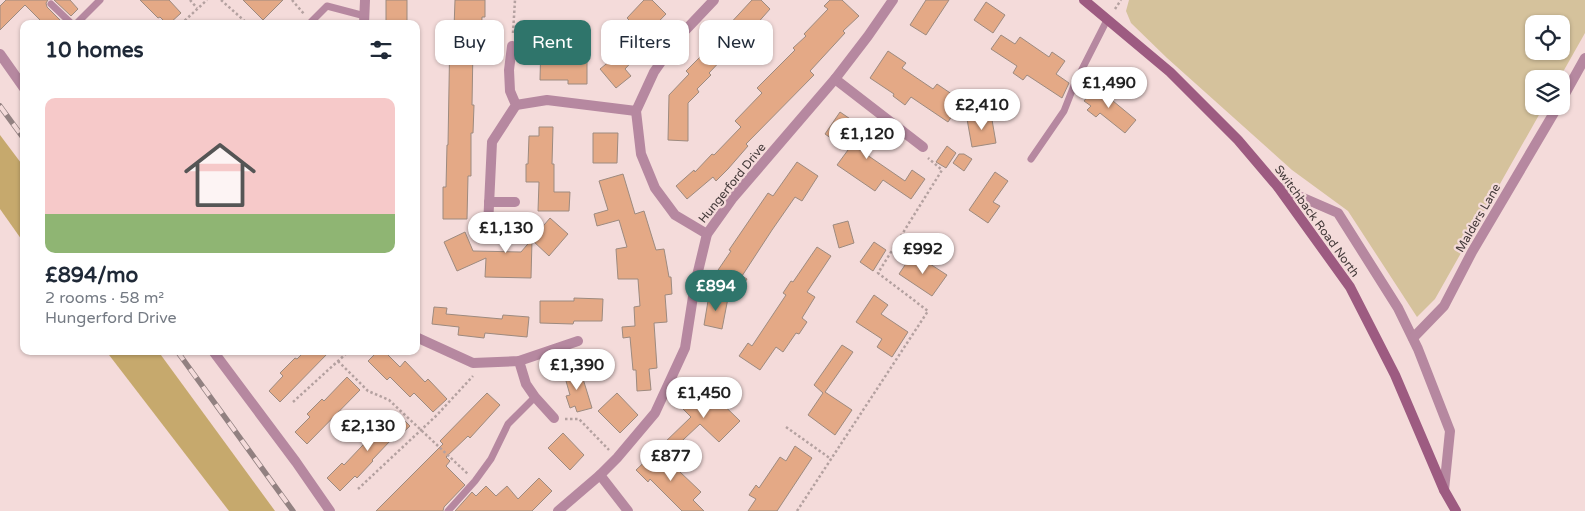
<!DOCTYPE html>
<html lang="en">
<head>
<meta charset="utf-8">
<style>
	:root { --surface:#fff; --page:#f6f6f7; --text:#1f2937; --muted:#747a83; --line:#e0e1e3; --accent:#2f756b }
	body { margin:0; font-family:"Varela Round",sans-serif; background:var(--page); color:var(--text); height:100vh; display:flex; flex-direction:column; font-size:19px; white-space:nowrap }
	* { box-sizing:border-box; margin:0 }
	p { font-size:16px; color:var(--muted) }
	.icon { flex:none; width:28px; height:28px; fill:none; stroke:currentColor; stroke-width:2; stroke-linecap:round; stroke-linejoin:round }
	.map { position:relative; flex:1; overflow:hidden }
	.details { position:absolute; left:20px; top:20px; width:400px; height:335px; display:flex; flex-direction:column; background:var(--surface); border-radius:10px; box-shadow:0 1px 4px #0004 }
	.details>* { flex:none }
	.hud { position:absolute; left:435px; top:20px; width:475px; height:45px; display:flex; gap:10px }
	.tools { position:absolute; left:1525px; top:15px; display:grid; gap:10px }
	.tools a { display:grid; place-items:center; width:45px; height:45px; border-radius:10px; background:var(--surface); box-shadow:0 1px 4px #0004; font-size:25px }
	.price { position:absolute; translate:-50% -42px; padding:0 11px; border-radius:18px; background:#fff; color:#222; font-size:16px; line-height:32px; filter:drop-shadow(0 1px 2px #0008) }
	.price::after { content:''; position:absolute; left:50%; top:30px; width:15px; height:11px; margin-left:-8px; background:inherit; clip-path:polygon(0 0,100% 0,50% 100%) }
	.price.current { background:var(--accent); color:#fff }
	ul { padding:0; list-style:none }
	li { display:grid; align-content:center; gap:10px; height:265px; padding:0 25px }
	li+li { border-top:1px solid var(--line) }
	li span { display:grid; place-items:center; height:155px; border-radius:10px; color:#555 }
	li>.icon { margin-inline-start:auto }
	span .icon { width:90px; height:90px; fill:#fffc; stroke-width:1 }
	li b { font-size:21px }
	h2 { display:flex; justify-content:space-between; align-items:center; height:60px; padding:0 25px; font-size:21px }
	.chip { padding:0 18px; border-radius:10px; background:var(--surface); box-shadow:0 1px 4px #0004; font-size:18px; line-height:45px }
	.chip.current { background:var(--accent); color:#fff }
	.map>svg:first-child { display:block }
	.green { fill:#d5c29c; fill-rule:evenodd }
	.forest { fill:#c6a96d }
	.building { fill:#e4a986; stroke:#9d8a7f }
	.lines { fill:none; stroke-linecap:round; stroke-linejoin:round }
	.path { stroke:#b4a1a0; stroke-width:2.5; stroke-dasharray:2.5 2.5; stroke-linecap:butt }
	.lane { stroke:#b688a0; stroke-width:7 }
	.street { stroke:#b688a0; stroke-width:10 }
	.secondary { stroke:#9d5b81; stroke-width:10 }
	.rail-casing { stroke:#928181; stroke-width:5.5 }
	.rail { stroke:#f4dbda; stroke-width:4; stroke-dasharray:11; stroke-linecap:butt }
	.labels { text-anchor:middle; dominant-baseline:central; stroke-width:4.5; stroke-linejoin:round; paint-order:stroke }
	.street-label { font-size:12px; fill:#443a3a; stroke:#f4dbda }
</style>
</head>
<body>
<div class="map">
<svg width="1585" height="511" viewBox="0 0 1585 511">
	<rect width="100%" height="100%" fill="#f4dbda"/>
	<path class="green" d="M1129,0h456v33l-26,46h-25v27h10l-109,193 -18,18 -69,-106 -56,-41 -125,-112 -36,-35 -5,-12zM1534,24h27v27h-27z"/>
	<g class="forest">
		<path d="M0,135l24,32v76l-24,-34z"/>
		<path d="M106,351h52l117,160h-46z"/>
	</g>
	<g class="building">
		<path d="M6,0h42l-2,3 1,4 16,16 -19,1 -19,-19 -25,25v-24z"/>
		<path d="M54,0h16l8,9 -7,7z"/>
		<path d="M140,0h29l12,13 -12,11h-2l-7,-7 -2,1z"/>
		<path d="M243,0h40l-20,20z"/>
		<path d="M386,0h21v24h-19v-2h-2z"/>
		<path d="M455,0h30v17h-3l-1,29h-8l-1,59h2l-1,28h-2v43h-3l-1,43h-24v-32h3l1,-42h1l2,-117h4z"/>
		<path d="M644,0h8l14,14 -32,33 6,6 -15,16 6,7 -15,12 -16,-19 11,-9h14l-13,-12v-5l20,-20 -5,-5z"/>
		<path d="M752,0h9l9,9 -23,26 -1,-1 -20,21 -17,18 2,2 -14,14 2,3 -11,11v38l-20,-1 1,-45 20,-21 -3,-3 17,-17 -1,-1 14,-15h-1l10,-11 1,1z"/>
		<path d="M830,0h12l17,16 -16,15 2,2 -35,38 4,4 -68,69 2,2 -20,23 -12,12 -3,-4 -26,22 -11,-13 18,-16 1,2 17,-18 2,1 27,-28 -6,-6 27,-28 -5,-5 38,-38 -2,-2 13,-12 -2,-2 24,-25 -4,-3z"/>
		<path d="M926,0h23l-23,35 -16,-10z"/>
		<path d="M986,2l19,13 -12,18 -19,-13z"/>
		<path d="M1001,35l14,9 5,-7 29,20 3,-5 13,9 -9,13 13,9 -7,15 -35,-23 -4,5 -10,-7 4,-7 -26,-17z"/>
		<path d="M541,40l17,1v19h29v24h-19v-4h-28z"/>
		<path d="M888,51l18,12 -4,5 31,21 4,-5 25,17 -14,21 -37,-25 -6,8 -12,-9 1,-2 -24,-16z"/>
		<path d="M1095,87l6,6 4,-5 11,9 -3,4 23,19 -11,13 -25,-20 -4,4 -9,-7 4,-4 -7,-5z"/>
		<path d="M840,112l25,17 -11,17 51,35 7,-11 13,9 -14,20 -28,-19 -8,11 -38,-26 11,-15 -23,-16z"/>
		<path d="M991,114l5,29 -24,4 -5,-28z"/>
		<path d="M539,127h14l-1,37h2v28h16l-1,19h-31l1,-29h-13v-18h2l1,-28h10z"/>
		<path d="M593,133h25l-1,30h-24z"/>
		<path d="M947,146l9,7 -10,15 -10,-6z"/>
		<path d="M959,154h5l8,5 -8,12 -11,-8z"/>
		<path d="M797,162l21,14 -16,25 -7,-4 -23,33 -30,46 5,3 -8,13 -25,-16 17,-25 -2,-1 39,-57 5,3z"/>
		<path d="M995,172l13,9 -15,21 7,4 -12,17 -19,-13z"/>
		<path d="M623,174l12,40 9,-3 12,39 8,-1 5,28h2l1,17 -7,1 2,27 -13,1 3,45 -8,1 2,21 -14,1 -1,-21h-3l-3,-33 -7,1 -1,-11 13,-1 -1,-19 6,-1 -2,-27h-20l-2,-30 11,-2 -8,-27 -22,6 -3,-12 14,-4 -9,-29z"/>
		<path d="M550,218l18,16 -19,22 -17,-16 -1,38 -46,-1 1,-19 -29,13 -13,-29 21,-10 8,19 48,1z"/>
		<path d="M848,221l6,22 -15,5 -6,-23z"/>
		<path d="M874,242l12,8 -13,21 -13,-9z"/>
		<path d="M817,247l14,9 -24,36 8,5 -13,21 5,4 -8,12 -3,-1 -13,19 -7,-5 -16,23 -21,-14 9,-13 4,3 34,-51 -3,-2 8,-12 2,1z"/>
		<path d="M913,253l34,22 -15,21 -33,-22z"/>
		<path d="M709,295l19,3 -6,31 -18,-4z"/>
		<path d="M874,295l14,10 -7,9 27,18 -16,25 -15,-10 5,-8 -26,-17z"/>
		<path d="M574,298l29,1 -1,22h-28l-1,3 -33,-1v-22h34z"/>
		<path d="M434,307l13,1 -1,6 56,5 1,-4 26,2 -2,20 -42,-4 -1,5 -26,-3 1,-8 -27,-3z"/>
		<path d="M842,345l11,7 -28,40 27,18 -17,25 -27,-20 15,-22 -9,-8z"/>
		<path d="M305,351h25l-50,51 -11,-11 14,-15 -3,-3 15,-15 2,1z"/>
		<path d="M378,351h6l16,16 5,-6 20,21 3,-3 19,20 -14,13 -19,-19 -4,4 -20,-20 -3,3 -19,-19z"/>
		<path d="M580,369l12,39 -15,4 -2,-6 -5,2 -4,-12 4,-1 -6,-21z"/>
		<path d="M347,377l13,13 -53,54 -12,-12 15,-15 -3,-3 15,-15 2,2z"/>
		<path d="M705,387l35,34 -21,21 -19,-18 -31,29 -7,-8 29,-28 -8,-8z"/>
		<path d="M487,393l13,12 -30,33 -2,-2 -22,21 4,4 -4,5 19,19 -21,22 -1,4h-67l67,-67 -3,-3z"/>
		<path d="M617,393l21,22 -18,18 -22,-22z"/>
		<path d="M397,413l13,13 -17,16 -2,-2 -19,20 1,1 -16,17 -2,-2 -15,15 -13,-13 15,-15 2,2 35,-37 2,2z"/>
		<path d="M563,433l21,22 -14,15 -22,-22z"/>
		<path d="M795,446l17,12 -35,53h-29l8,-12 -7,-4 7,-10 3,3 21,-31 6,4z"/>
		<path d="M657,450l44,42 -8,8 11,11h-22l-32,-32 -2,3 -12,-12z"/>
		<path d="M539,478l13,13 -20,20h-77l17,-19 4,4 10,-10 10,10 11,-10 11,13z"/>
	</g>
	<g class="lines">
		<g class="path">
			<path d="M190,0l7,8"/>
			<path d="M221,0l27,24"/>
			<path d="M292,0l12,14"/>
			<path d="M1115,9l6,-9"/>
			<path d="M181,24l26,-24"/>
			<path d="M513,33l2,-33"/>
			<path d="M338,361l30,30 21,9 80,75"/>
			<path d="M293,402l56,-51"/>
			<path d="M565,419h14l30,31"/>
			<path d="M786,427l45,32"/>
			<path d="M358,489l79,-74 36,-39"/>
			<path d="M797,511l131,-200 -50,-38 64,-103 -14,-12"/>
		</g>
		<g class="lane">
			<path d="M51,4l21,20"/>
			<path d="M311,22l16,-16 38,10"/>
			<path d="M76,24l24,-24"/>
			<path d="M1031,159l33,-48 11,-28 32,-63"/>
			<path d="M448,511l27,-30 16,-22 17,-35 27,-27"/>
		</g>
		<g class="street">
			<path d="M364,24l1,-24"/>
			<path d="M0,54l24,34"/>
			<path d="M835,79l88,68"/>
			<path d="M1561,101l24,-43"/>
			<path d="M516,105l31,-5 89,11"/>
			<path d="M1278,187l60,26 60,95 20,41 32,82 -6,59"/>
			<path d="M489,202h26"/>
			<path d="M488,226l4,-84 24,-37 -6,-14 -1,-21 3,-24"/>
			<path d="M707,234l-32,-19 -20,-27 -14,-34 -5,-43 18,-39 23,-33 37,-39"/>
			<path d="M416,337l57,26 46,-2 59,-20"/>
			<path d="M1413,338l31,-32 28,-54 86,-146"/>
			<path d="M213,351l83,111 34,49"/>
			<path d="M519,361l7,23 9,13 19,21"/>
			<path d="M600,475l28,36"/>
			<path d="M558,511l42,-36 17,-17 38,-45 30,-65 10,-64 12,-50 25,-35 103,-120 33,-43 25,-36"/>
		</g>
		<path class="secondary" d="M1084,0l86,72 68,68 40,47 72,100 45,88 49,115 12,21"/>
		<defs>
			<g id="rail">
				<path d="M0,106l24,33"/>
				<path d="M177,351l116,160"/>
			</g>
		</defs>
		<use href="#rail" class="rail-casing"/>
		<use href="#rail" class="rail"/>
	</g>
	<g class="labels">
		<g class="street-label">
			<text transform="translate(732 183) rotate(-51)">Hungerford Drive</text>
			<text transform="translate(1478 218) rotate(-60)">Malders Lane</text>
			<text transform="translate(1317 221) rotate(54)">Switchback Road North</text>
		</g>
	</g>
</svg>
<div class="tools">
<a><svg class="icon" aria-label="locate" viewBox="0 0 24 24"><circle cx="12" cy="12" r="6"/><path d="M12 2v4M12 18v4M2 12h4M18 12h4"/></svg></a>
<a><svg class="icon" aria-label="layers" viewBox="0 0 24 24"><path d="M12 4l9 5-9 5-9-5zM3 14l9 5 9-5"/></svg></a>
</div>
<b class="price" style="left:1109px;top:109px">£1,490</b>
<b class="price" style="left:982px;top:131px">£2,410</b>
<b class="price" style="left:867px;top:160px">£1,120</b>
<b class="price" style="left:506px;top:254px">£1,130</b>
<b class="price" style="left:923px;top:275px">£992</b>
<b class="price current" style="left:716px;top:312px">£894</b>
<b class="price" style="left:577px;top:391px">£1,390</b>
<b class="price" style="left:704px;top:419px">£1,450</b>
<b class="price" style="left:368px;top:452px">£2,130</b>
<b class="price" style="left:671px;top:482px">£877</b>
<div class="hud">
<a class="chip">Buy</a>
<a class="chip current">Rent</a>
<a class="chip">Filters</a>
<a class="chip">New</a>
</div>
<section class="details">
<h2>10 homes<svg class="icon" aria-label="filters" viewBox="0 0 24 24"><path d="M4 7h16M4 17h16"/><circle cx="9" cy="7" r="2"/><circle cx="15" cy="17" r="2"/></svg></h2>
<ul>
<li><span style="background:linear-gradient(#f6c9c9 75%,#8fb573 0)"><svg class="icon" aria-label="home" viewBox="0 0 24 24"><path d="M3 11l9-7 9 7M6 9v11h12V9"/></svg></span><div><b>£894/mo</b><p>2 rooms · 58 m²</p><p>Hungerford Drive</p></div></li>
</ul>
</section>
</div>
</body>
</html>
